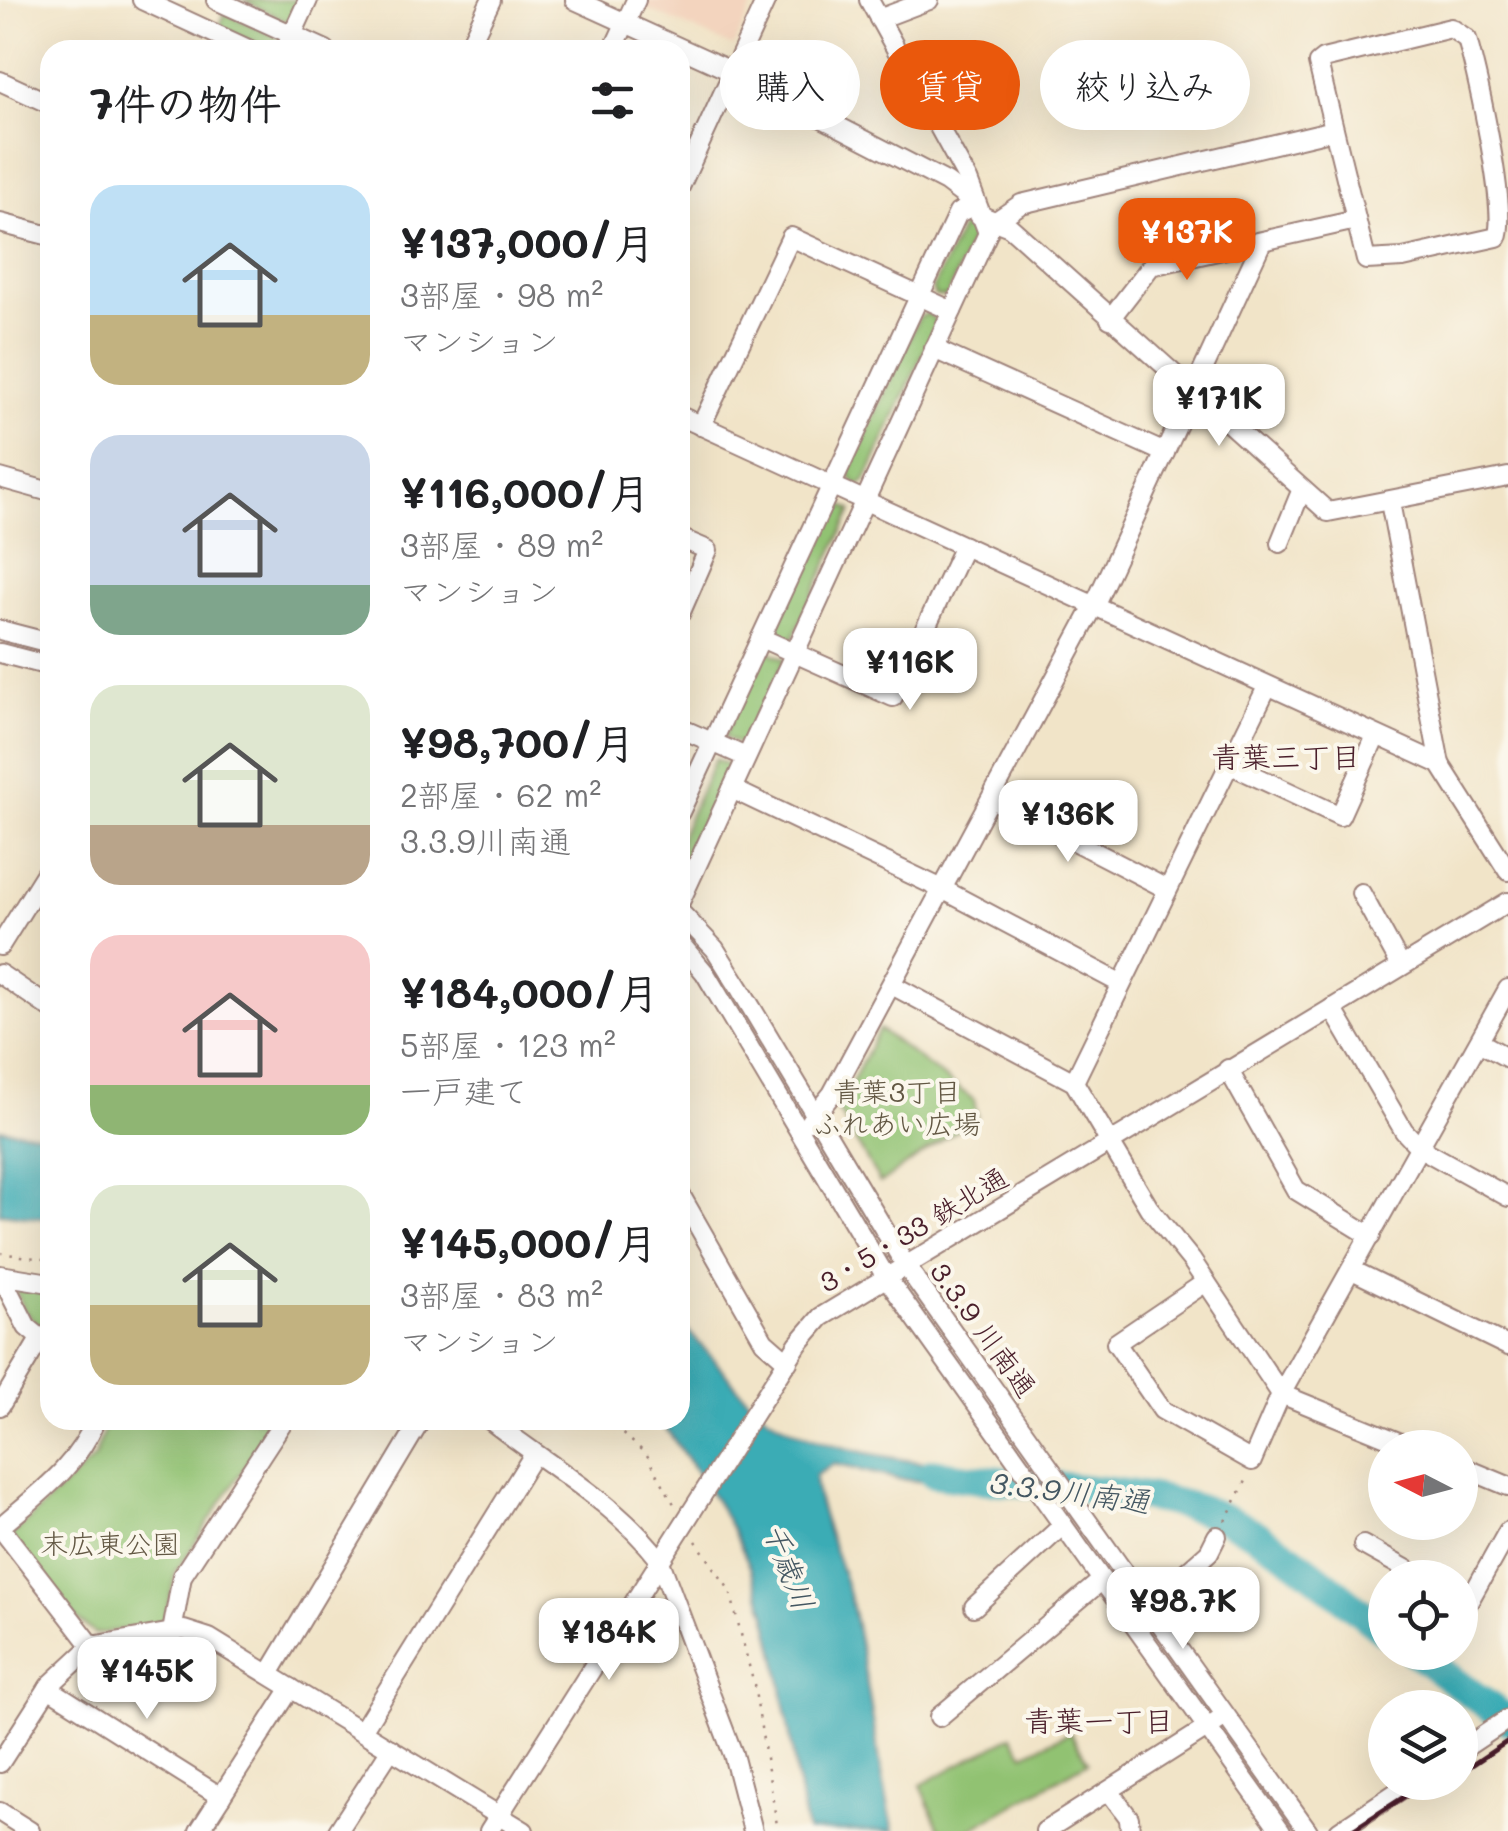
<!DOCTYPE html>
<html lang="ja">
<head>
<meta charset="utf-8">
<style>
	:root { --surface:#fff; --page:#f6f6f6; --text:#202124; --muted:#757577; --accent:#ea580c }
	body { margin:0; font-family:Mali,"Klee One",sans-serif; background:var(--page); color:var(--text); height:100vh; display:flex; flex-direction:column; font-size:38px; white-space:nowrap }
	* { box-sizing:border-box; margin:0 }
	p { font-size:32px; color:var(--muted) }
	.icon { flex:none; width:55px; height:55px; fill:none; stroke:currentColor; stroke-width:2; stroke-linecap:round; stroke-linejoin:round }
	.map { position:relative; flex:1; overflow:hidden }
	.sheet { position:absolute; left:40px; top:40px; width:650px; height:1390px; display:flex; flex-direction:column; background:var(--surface); border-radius:30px; box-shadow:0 10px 40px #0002 }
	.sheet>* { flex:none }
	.top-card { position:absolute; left:720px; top:40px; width:638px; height:90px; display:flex; gap:20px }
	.needle { width:65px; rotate:276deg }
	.fabs { position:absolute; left:1368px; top:1430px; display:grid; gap:20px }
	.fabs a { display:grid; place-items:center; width:110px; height:110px; border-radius:50%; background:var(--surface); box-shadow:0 10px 40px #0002; font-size:50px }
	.price { position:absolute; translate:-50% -85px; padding:0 22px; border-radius:20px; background:#fff; color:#222; font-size:32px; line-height:65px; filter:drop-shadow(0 2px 5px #0008) }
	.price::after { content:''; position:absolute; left:50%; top:60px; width:30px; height:22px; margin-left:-15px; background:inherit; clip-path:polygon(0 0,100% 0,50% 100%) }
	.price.selected { background:var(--accent); color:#fff }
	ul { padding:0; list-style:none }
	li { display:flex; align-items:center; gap:30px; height:250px; padding:0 50px }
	li span { display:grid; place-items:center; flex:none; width:280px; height:200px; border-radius:30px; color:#555 }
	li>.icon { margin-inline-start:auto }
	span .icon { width:120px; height:120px; fill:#fffc; stroke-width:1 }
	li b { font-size:42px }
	h2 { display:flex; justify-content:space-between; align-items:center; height:120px; padding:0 50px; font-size:42px }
	.tag { padding:0 35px; border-radius:45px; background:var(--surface); box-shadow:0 10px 40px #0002; font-size:35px; line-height:90px }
	.tag.selected { background:var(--accent); color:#fff }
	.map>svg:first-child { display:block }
	.built { fill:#f3d4be }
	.green { fill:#91c272; stroke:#6e704e; stroke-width:2.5 }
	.water { fill:#3bacb5; stroke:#426670; stroke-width:2.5 }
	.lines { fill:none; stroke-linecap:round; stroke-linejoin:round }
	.river { stroke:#3bacb5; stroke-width:30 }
	.minor-casing { stroke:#9e827a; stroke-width:22 }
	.path { stroke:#9e827a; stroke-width:2.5; stroke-dasharray:2.5 8; stroke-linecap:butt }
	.minor { stroke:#fff; stroke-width:18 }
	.rail { stroke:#4a1f2b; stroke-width:5 }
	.labels { text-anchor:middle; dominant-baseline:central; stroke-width:8; stroke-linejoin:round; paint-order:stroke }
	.park-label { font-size:28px; fill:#635844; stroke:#fbf7ec }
	.street-label { font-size:28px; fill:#4a1f2b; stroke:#fbf7ec }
	.neighbourhood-label { font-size:30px; fill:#4a1f2b; stroke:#fbf7ec }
	.water-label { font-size:30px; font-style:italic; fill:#445762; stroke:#fbf7ec }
</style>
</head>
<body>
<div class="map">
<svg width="1508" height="1831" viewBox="0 0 1508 1831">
	<rect width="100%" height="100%" fill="#fbf7ec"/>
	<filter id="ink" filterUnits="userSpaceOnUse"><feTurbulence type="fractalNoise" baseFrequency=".01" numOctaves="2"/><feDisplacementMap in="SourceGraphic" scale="20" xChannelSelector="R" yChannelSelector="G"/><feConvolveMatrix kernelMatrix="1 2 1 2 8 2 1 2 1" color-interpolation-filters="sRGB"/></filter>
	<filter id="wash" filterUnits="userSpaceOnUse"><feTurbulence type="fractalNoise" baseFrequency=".0048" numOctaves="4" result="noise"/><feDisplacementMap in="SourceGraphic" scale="40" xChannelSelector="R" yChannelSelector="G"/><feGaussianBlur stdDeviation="2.25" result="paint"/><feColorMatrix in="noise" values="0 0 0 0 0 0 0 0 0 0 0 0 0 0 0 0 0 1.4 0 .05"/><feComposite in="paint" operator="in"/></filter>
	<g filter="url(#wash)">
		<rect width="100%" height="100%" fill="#f1e4c8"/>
		<path class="built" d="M646,0h109l-22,47 -90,-40z"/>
		<g class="green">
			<path d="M243,0h55l-10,22z"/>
			<path d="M225,13l53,24 -6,13 -53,-22z"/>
			<path d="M966,219l9,3 1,7 -29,68 -12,-1 -3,-7z"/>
			<path d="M928,313l9,9 -72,160 -8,4 -9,-13 71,-156z"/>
			<path d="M835,502l17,8 -60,130 -18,-8z"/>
			<path d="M763,649l22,10 -41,88 -20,-10z"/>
			<path d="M715,759l17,8 -49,113 -3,-43z"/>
			<path d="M879,1029l95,71 3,17 -97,66 -42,-73z"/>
			<path d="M14,1286l36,5v44l-25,-23z"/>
			<path d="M108,1420h167l-99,152 -12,51 -69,11 -18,-15 -67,-82 84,-79z"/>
			<path d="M1070,1732l18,30 -121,69h-27l-19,-46 91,-49 12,18z"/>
		</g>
		<g class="water">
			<path d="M0,1129l50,6v84l-50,-6z"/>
			<path d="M680,1322c24,25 44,50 66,75 47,53 159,62 225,73l3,17 -76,-8 -64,-15 -19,12c2,41 24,79 34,119 20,78 26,158 45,236h-87c-19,-83 -23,-174 -53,-254 -22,-59 -59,-106 -94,-157h20z"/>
		</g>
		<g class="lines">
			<g class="river">
				<path d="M933,1473c90,15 214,11 295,47 57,25 108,74 157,111"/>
				<path d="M1414,1652l94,68"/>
			</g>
		</g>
	</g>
	<g filter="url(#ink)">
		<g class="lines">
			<defs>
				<g id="minor">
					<path d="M142,0l108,50"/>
					<path d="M216,0l110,50"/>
					<path d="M575,0l158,72 213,110 29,22"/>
					<path d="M879,19l50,-19"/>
					<path d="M1451,28l16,11c10,36 41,172 30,198l-94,21 -37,2 -48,-197 5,-4z"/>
					<path d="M285,50l23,-50"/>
					<path d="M467,50l24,-50"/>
					<path d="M613,50l23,-50"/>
					<path d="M0,81l50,23"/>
					<path d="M680,187l86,-187"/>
					<path d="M979,215l31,12 318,285 180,-35"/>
					<path d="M996,221l25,-17 313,-74"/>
					<path d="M0,223l50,13"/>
					<path d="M1110,319l41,-53 205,-46"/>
					<path d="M934,349l231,104"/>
					<path d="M680,416l760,348 68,107"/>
					<path d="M701,426l90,-189 161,74"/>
					<path d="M0,478l50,14"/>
					<path d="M1390,502l50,262"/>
					<path d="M680,538l28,12 -28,64"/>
					<path d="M1280,543l22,-54"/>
					<path d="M0,630l50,13"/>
					<path d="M761,638l132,59 71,-151"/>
					<path d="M0,653l50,13"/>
					<path d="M680,728l66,29"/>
					<path d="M1229,764l111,52 36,-80"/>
					<path d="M732,789l212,101 176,93"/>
					<path d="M992,799l175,90"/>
					<path d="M680,812l278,-599 17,-8"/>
					<path d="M1361,893l40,73"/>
					<path d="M680,902l308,-669 -20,-53 -99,-180"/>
					<path d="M680,912l35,37 24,38 167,279 402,565"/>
					<path d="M680,943l25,30 181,304 395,554"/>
					<path d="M0,946l50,-80"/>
					<path d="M0,974l50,34"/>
					<path d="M892,985l182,97 75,126 43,53 89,133 132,54"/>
					<path d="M1332,1008l72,123 16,17 88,49"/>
					<path d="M1479,1042l29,16"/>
					<path d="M1228,1069l68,121 75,46"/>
					<path d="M1074,1082l193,-395"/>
					<path d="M810,1121l22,-27 262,-488 167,-362"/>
					<path d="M680,1194l84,147 24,21"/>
					<path d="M1352,1270l156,76"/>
					<path d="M0,1275l50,8"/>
					<path d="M1,1276l26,51 23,19"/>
					<path d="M1206,1282l-90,61 46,67 90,51 29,-67 227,-405"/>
					<path d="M0,1406l40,-67"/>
					<path d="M490,1420c56,44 125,82 169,139l74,195 20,77"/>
					<path d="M1460,1466l48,20"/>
					<path d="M0,1527l92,119"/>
					<path d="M0,1527c38,-33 76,-59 96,-107"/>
					<path d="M1363,1545l59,33"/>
					<path d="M1460,1599l8,4 40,-72"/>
					<path d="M1149,1605l60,-53 8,-16"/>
					<path d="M974,1607l89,-82"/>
					<path d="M172,1632l10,-56 102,-156"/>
					<path d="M269,1674l152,-254"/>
					<path d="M48,1688l173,109"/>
					<path d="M939,1717l163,-137"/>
					<path d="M362,1731l172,-277"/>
					<path d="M1460,1751l48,-32"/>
					<path d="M0,1763l50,-78 42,-39 92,-16 25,8 315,193"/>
					<path d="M1109,1791l20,27 1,13"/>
					<path d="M0,1812l30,19"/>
					<path d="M199,1831l92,-143"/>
					<path d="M338,1831l53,-82"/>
					<path d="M489,1831l309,-487 23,-27 687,-415"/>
					<path d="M1045,1831l173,-110"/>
					<path d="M1339,1831l73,-49"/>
				</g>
			</defs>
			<use href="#minor" class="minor-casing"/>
			<g class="path">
				<path d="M0,1253l50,7"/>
				<path d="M608,1420l39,35 27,49"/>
				<path d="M1225,1521l21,-40"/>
				<path d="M696,1541l34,50 24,94 24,146"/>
			</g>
			<use href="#minor" class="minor"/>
			<g class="rail">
				<path d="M1460,1773l48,-32"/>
				<path d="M1351,1831l76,-49"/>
			</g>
		</g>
	</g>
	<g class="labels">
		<g class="park-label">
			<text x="897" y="1091">青葉3丁目<tspan x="897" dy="32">ふれあい広場</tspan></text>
			<text x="110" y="1543">末広東公園</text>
		</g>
		<g class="street-label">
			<text transform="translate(913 1229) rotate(-31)">3・5・33 鉄北通</text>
			<text transform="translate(984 1329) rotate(54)">3.3.9 川南通</text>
		</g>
		<g class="neighbourhood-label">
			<text x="1286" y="756">青葉三丁目</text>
			<text x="1099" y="1720">青葉一丁目</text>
		</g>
		<g class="water-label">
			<text transform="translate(1070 1491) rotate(7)">3.3.9川南通</text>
			<text transform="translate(790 1566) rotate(69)">千歳川</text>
		</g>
	</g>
</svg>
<div class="fabs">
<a><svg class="needle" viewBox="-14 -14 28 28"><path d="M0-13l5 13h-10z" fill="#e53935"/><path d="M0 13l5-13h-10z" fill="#757577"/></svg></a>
<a><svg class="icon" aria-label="locate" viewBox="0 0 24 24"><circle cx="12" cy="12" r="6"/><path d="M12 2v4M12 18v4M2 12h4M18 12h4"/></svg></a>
<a><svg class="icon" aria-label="layers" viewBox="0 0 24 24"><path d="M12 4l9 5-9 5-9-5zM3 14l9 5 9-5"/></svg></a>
</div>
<b class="price selected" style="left:1187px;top:283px">¥137K</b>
<b class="price" style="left:1219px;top:449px">¥171K</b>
<b class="price" style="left:910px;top:713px">¥116K</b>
<b class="price" style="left:1068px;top:865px">¥136K</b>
<b class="price" style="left:1183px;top:1652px">¥98.7K</b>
<b class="price" style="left:609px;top:1683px">¥184K</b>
<b class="price" style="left:147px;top:1722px">¥145K</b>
<div class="top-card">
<a class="tag">購入</a>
<a class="tag selected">賃貸</a>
<a class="tag">絞り込み</a>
</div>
<section class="sheet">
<h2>7件の物件<svg class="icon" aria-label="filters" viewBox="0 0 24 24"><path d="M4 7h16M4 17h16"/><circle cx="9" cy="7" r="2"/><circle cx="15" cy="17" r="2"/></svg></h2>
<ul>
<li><span style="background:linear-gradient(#bfe0f5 65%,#c2b280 0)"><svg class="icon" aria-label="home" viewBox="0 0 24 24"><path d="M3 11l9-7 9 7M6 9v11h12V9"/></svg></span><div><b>¥137,000/月</b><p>3部屋 · 98 m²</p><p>マンション</p></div></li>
<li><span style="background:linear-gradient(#c9d6e8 75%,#7fa58c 0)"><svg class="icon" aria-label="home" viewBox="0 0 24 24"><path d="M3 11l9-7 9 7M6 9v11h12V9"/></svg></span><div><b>¥116,000/月</b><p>3部屋 · 89 m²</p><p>マンション</p></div></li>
<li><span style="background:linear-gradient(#dfe7d0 70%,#b9a48a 0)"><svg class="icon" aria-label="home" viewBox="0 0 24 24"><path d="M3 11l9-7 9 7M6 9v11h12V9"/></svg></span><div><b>¥98,700/月</b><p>2部屋 · 62 m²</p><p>3.3.9川南通</p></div></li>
<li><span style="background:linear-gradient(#f6c9c9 75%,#8fb573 0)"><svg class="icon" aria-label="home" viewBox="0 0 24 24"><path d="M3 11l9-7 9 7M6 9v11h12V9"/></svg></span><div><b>¥184,000/月</b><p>5部屋 · 123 m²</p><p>一戸建て</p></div></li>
<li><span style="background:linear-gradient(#dfe7d0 60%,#c2b280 0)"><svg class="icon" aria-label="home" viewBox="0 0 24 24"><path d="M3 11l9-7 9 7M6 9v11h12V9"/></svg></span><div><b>¥145,000/月</b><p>3部屋 · 83 m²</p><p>マンション</p></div></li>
</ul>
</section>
</div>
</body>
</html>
